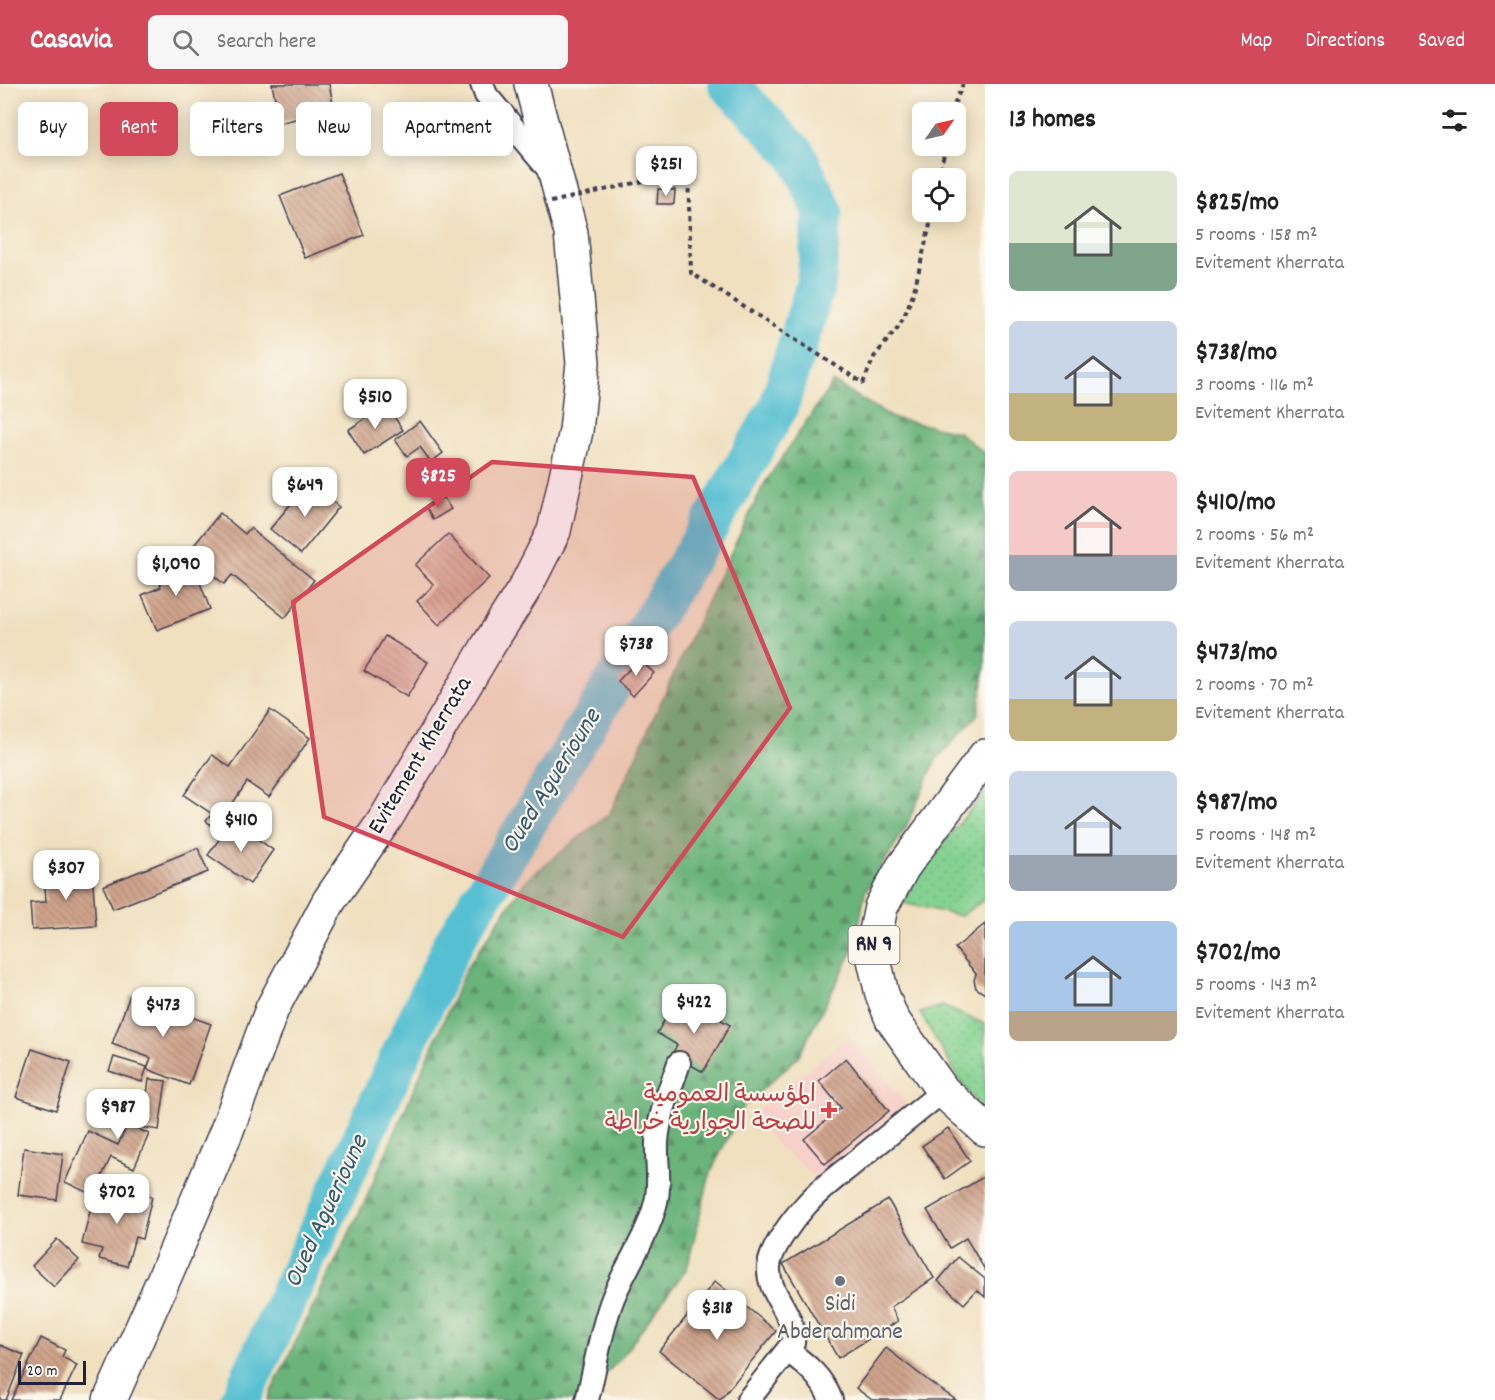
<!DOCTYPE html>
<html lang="en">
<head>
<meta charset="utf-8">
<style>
	:root { --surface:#fff; --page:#f6f6f6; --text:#222; --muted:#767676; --accent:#d1495b }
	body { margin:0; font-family:Dekko,"Playpen Sans Arabic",sans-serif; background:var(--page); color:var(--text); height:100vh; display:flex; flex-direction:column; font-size:22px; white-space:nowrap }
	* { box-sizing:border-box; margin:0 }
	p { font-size:20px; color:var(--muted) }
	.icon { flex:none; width:33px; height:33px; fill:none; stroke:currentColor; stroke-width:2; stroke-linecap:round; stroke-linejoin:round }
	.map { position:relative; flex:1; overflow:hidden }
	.panel { display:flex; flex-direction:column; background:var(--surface); width:510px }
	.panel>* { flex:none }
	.top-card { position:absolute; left:18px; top:18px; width:570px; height:54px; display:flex; gap:12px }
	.needle { width:39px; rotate:56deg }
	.fabs { position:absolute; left:912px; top:18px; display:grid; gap:12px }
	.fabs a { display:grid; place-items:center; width:54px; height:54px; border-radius:9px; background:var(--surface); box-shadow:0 3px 15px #0003; font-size:30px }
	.scale { position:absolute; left:18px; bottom:15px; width:68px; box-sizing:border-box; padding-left:6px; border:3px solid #22223b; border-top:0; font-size:16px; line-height:21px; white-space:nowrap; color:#22223b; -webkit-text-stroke:4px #fbf7ec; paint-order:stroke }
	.price { position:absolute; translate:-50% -51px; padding:0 14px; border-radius:12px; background:#fff; color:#222; font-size:20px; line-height:39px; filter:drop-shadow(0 2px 3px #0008) }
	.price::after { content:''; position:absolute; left:50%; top:36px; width:18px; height:14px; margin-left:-9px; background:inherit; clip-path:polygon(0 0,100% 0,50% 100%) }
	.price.current { background:var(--accent); color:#fff }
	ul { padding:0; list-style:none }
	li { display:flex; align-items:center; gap:18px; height:150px; padding:0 24px }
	li span { display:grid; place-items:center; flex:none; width:168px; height:120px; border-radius:9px; color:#555 }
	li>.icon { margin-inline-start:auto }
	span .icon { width:72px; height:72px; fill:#fffc; stroke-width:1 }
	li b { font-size:26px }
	h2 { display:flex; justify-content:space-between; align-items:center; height:72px; padding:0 24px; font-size:26px }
	.chip { padding:0 21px; border-radius:9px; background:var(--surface); box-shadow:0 3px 15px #0003; font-size:21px; line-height:54px }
	.chip.current { background:var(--accent); color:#fff }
	header { display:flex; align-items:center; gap:36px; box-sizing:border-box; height:84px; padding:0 30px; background:var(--accent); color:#fff }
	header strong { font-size:28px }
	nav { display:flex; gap:33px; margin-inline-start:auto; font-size:21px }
	.search { width:420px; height:54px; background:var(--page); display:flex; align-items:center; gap:15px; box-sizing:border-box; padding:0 21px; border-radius:9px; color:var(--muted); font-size:22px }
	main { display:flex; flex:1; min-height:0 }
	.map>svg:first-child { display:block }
	.built { fill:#f7d0ca }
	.forest { fill:url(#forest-firs); stroke:#466b5b; stroke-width:1.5 }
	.garden { fill:url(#garden-dots); stroke:#537a66; stroke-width:1.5 }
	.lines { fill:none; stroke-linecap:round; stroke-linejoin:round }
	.river { stroke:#56c0d2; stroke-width:40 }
	.building { fill:url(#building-back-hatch) }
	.minor-casing { stroke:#413e4f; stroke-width:26 }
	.primary-casing { stroke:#413e4f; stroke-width:36 }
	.path { stroke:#413e4f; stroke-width:4; stroke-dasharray:4.5 4.5; stroke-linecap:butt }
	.minor { stroke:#fff; stroke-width:22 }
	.primary { stroke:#fff; stroke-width:33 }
	.path-bridge { stroke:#413e4f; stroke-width:4; stroke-dasharray:4.5 4.5; stroke-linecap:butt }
	.marked { fill:#d1495b; fill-opacity:0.2; stroke:#d1495b; stroke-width:4.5; stroke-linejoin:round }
	.health-dot { fill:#e0444e; stroke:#fbf7ec; stroke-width:2 }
	.worship-dot { fill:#6b7280; stroke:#fbf7ec; stroke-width:2 }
	.labels { text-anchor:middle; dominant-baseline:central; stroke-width:4.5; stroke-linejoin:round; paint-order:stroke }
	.shield { fill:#fbf7ec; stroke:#636270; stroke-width:1.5 }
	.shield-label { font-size:22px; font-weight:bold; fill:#22223b }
	.street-label { font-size:24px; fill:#22223b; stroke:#fbf7ec }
	.health-label { font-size:24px; fill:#be3a42; stroke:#fbf7ec; text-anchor:end }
	.worship-label { font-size:24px; fill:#5b616d; stroke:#fbf7ec }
	.water-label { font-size:26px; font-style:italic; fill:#345970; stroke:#fbf7ec }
</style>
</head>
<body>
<header>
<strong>Casavia</strong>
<div class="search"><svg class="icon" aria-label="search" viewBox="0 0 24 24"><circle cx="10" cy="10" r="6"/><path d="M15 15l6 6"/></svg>Search here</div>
<nav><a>Map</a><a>Directions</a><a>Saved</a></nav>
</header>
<main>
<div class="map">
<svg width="985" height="1316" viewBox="0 0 985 1316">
	<defs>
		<pattern id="forest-firs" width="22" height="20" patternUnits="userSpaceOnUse" patternTransform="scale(1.5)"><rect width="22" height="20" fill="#6bb47b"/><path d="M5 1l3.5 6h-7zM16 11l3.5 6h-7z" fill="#589266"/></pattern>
		<pattern id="garden-dots" width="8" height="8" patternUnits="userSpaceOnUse" patternTransform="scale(1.5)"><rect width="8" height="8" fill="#84d291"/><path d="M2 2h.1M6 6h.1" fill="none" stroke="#72b47e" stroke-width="1.8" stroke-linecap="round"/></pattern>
		<pattern id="building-back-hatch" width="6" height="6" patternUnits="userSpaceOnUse" patternTransform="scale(1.5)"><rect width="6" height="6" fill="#d0a48c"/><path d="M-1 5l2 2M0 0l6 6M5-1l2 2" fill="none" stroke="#a88574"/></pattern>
	</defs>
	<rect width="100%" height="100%" fill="#fbf7ec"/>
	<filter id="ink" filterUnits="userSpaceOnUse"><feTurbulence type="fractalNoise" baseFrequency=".0167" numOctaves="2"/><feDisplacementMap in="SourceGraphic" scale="12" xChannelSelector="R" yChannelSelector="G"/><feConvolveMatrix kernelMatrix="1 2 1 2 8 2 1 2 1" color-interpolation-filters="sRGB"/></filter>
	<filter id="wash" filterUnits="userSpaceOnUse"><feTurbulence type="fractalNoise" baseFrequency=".008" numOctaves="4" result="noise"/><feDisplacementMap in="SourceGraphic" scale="24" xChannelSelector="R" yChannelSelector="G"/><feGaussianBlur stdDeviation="1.35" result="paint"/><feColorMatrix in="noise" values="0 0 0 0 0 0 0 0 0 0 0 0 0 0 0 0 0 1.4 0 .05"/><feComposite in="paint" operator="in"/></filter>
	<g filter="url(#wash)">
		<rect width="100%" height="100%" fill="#f0e0c0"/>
		<path class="built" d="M849,952l57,68 -89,74 -38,-31 -27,-32z"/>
		<path class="forest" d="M833,298l60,36 65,14 27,21v213l-7,48 -42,46 -31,69 -40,63 -10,55 -57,110 -55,50 -33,67 -23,94 -67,91 -39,41h-314l98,-199 101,-232 60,-89 84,-67 86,-188 68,-141z"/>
		<g class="garden">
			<path d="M985,708v107l-24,17 -58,-13 19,-34z"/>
			<path d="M942,922l43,18v87l-19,-21 -46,-77z"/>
		</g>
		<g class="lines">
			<path class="river" d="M240,1316l213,-457 250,-406 76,-131 37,-123 7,-72 -27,-57 -68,-70"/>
		</g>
		<g id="blocks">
			<g class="building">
				<path d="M272,0h57l5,25 -54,14z"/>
				<path d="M339,89l25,62 -59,23 -25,-62z"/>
				<path d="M658,105l17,1 -1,14h-17z"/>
				<path d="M386,321l17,25 -39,25 -16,-25z"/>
				<path d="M420,337l23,32 -12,9 -11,-15 -13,9 -12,-16z"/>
				<path d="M309,398l30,25 -38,47 -31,-25z"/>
				<path d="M443,413l8,12 -18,11 -7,-12z"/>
				<path d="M220,429l25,21 5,-6 64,52 -29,38 -53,-43 -8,9 -37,-30z"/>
				<path d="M448,450l41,44 -50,47 -22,-24 17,-16 -19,-20z"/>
				<path d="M192,478l18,47 -53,21 -15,-35 19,-8 -4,-11z"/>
				<path d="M385,552l43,26 -21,35 -43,-26z"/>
				<path d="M639,575l15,14 -21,23 -15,-15z"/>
				<path d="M270,626l40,28 -41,59 -22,-15 -25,37 6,6 -7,8 -15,-12 6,-7 -28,-19 28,-40 18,12z"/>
				<path d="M232,737l41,29 -23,34 -42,-29z"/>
				<path d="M198,764l10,24 -95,37 -10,-23z"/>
				<path d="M92,785l4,57 -64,4 -2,-27 16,-1 -2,-30z"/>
				<path d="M985,840v70l-9,-6 -2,-8 2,-6 -21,-26z"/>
				<path d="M130,911l81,29 -22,61 -42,-16 4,-11 -39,-14z"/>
				<path d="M694,920l36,21 -27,47 -31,-18 5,-9 -20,-12 15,-26 15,9z"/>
				<path d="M32,965l39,13 -15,48 -40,-13z"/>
				<path d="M114,973l33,10 -5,15 -33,-11z"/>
				<path d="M846,974l43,53 -64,53 -21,-25 37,-31 -22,-27z"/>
				<path d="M149,995l17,2 -7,49 -27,-4 17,8 -15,34 -23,-11 -18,38 -28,-13 23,-51 30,14 9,-20 -20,-3 2,-17 36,5z"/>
				<path d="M97,1023l10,9 -10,10 -9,-8z"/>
				<path d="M948,1044l22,33 -25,18 -23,-33z"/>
				<path d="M24,1064l39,6 -6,46 -39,-5z"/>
				<path d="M985,1092v94l-19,-32 -16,10 -23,-38z"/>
				<path d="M115,1103l37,10 -10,42 -7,-2 -8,29 -28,-7 3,-10 -20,-5 11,-45 18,5z"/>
				<path d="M888,1116l46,78 -43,29 7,14 -60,37 -55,-94z"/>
				<path d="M57,1155l22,21 -25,27 -22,-21z"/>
				<path d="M958,1173l27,22v18l-8,-7 -13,14 -26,-23z"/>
				<path d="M715,1197l61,50 -56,69 -61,-49z"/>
				<path d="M41,1254l24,12 -3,7 15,8 -17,35h-49z"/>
				<path d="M0,1261l24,10 -18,45h-6z"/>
				<path d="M886,1264l44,34 26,18h-84l-16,-12z"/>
			</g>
		</g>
	</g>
	<g filter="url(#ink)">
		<use href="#blocks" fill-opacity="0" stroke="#413e4f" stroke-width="1.5"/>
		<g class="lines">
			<defs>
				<g id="minor">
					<path d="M482,0l4,11 64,76"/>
					<path d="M788,1267c19,14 34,26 43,49"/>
					<path d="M587,1316c9,-34 13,-69 26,-102 13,-32 35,-62 43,-96 5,-20 0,-40 1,-60 2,-27 13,-53 22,-79"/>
					<path d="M748,1316l45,-57c4,-29 -26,-48 -24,-76 1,-18 25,-49 37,-62 14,-16 32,-29 48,-42 30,-24 59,-48 89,-72"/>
				</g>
				<g id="primary">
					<path d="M985,672l-82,111 -22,40 -9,44 10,43 10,25 51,72 42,38"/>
					<path d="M110,1316l59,-133 58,-137 45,-121 57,-108 57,-83 102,-172 38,-60 28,-55 22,-100 7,-68 -12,-130 -40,-149"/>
				</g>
			</defs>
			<use href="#minor" class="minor-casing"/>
			<use href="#primary" class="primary-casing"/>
			<g class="path">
				<path d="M951,28l12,-28"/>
				<path d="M688,87l3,102 172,110 11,-26 25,-31 7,-14 8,-21 19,-79"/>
				<path d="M940,94l5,-32"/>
			</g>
			<use href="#minor" class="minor"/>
			<use href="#primary" class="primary"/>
			<path class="path-bridge" d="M551,118l137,-31"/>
		</g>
	</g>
	<path class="marked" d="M492,378l201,15 97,231 -167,229 -299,-120 -31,-215z"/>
	<path class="health-dot" d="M826 1017h6v6h6v6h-6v6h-6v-6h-6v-6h6z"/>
	<circle class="worship-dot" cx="840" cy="1197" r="6"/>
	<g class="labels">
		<rect class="shield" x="848.5" y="842" width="51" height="38" rx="4.5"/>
		<g class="shield-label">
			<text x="874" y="861">RN 9</text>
		</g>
		<g class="street-label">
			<text transform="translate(421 672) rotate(-59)">Evitement Kherrata</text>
		</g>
		<g class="health-label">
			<text x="816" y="1012">المؤسسة العمومية<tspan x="816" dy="28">للصحة الجوارية خراطة</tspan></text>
		</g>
		<g class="worship-label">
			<text x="840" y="1221">Sidi<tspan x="840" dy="28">Abderahmane</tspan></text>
		</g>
		<g class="water-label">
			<text transform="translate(552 698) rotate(-58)">Oued Aguerioune</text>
			<text transform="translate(327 1128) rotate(-65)">Oued Aguerioune</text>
		</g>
	</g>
</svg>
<div class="fabs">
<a><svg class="needle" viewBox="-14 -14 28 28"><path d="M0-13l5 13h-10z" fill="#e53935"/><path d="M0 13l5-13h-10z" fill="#767676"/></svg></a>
<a><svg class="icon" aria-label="locate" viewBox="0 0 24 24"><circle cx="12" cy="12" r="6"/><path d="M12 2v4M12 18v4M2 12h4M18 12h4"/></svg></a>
</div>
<div class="scale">20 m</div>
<b class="price" style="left:666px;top:113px">$251</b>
<b class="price" style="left:375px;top:346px">$510</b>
<b class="price current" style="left:438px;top:425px">$825</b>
<b class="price" style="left:305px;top:434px">$649</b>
<b class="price" style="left:176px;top:513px">$1,090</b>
<b class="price" style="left:636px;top:593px">$738</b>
<b class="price" style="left:241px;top:769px">$410</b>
<b class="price" style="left:66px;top:817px">$307</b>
<b class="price" style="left:694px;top:951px">$422</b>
<b class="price" style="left:163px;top:954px">$473</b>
<b class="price" style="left:118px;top:1056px">$987</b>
<b class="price" style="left:117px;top:1141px">$702</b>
<b class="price" style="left:717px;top:1257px">$318</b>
<div class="top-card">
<a class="chip">Buy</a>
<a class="chip current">Rent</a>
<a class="chip">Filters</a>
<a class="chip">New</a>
<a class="chip">Apartment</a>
</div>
</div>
<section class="panel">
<h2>13 homes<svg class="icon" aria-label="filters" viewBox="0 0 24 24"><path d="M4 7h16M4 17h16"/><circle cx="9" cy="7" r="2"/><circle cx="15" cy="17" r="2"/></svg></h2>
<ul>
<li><span style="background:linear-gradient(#dfe7d0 60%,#7fa58c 0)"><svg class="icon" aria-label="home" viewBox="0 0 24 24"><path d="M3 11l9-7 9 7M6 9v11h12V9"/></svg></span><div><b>$825/mo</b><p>5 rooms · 158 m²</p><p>Evitement Kherrata</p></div></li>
<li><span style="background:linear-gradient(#c9d6e8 60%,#c2b280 0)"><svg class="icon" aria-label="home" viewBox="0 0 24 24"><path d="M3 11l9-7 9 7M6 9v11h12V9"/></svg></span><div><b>$738/mo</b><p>3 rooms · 116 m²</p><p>Evitement Kherrata</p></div></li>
<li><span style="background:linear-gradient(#f6c9c9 70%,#9aa5b1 0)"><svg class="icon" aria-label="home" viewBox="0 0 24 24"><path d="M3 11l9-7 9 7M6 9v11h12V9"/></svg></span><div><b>$410/mo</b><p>2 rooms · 56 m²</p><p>Evitement Kherrata</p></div></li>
<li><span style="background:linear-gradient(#c9d6e8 65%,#c2b280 0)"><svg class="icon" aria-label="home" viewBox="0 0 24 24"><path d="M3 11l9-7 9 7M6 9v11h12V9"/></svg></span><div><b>$473/mo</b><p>2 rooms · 70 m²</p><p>Evitement Kherrata</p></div></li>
<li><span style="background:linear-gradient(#c9d6e8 70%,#9aa5b1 0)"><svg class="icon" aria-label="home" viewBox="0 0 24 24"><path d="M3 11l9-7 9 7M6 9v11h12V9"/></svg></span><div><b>$987/mo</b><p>5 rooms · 148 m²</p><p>Evitement Kherrata</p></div></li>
<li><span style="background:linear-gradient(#a9c7e8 75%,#b9a48a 0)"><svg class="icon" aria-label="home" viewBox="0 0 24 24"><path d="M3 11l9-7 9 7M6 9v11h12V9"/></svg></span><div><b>$702/mo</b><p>5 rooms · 143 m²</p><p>Evitement Kherrata</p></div></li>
</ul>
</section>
</main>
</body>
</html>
